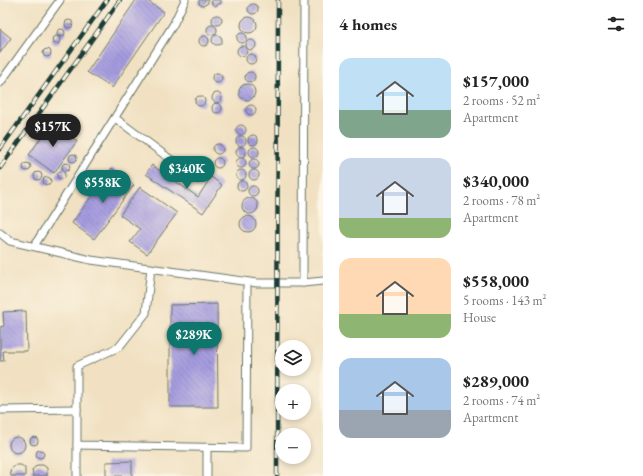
<!DOCTYPE html>
<html lang="en">
<head>
<meta charset="utf-8">
<style>
	:root { --surface:#fff; --page:#f2f2f2; --text:#222; --muted:#767676; --accent:#0f766e }
	body { margin:0; font-family:"EB Garamond",serif; background:var(--page); color:var(--text); height:100vh; display:flex; flex-direction:column; font-size:15px; white-space:nowrap }
	* { box-sizing:border-box; margin:0 }
	p { font-size:13px; color:var(--muted) }
	.icon { flex:none; width:22px; height:22px; fill:none; stroke:currentColor; stroke-width:2; stroke-linecap:round; stroke-linejoin:round }
	.map { position:relative; flex:1; overflow:hidden }
	.side { display:flex; flex-direction:column; background:var(--surface); width:320px }
	.side>* { flex:none }
	.tools { position:absolute; left:275px; top:340px; display:grid; gap:8px }
	.tools a { display:grid; place-items:center; width:36px; height:36px; border-radius:50%; background:var(--surface); box-shadow:0 2px 6px #0003; font-size:20px }
	.price { position:absolute; translate:-50% -34px; padding:0 9px; border-radius:14px; background:var(--accent); color:#fff; font-size:13px; line-height:26px; filter:drop-shadow(0 1px 2px #0008) }
	.price::after { content:''; position:absolute; left:50%; top:24px; width:12px; height:9px; margin-left:-6px; background:inherit; clip-path:polygon(0 0,100% 0,50% 100%) }
	.price.current { background:#222; color:#fff }
	ul { padding:0; list-style:none }
	li { display:flex; align-items:center; gap:12px; height:100px; padding:0 16px }
	li span { display:grid; place-items:center; flex:none; width:112px; height:80px; border-radius:12px; color:#555 }
	li>.icon { margin-inline-start:auto }
	span .icon { width:48px; height:48px; fill:#fffc; stroke-width:1 }
	li b { font-size:17px }
	h2 { display:flex; justify-content:space-between; align-items:center; height:48px; padding:0 16px; font-size:17px }
	main { display:flex; flex:1; min-height:0 }
	.map>svg:first-child { display:block }
	.building { fill:url(#building-back-hatch) }
	.lines { fill:none; stroke-linecap:round; stroke-linejoin:round }
	.lane-casing { stroke:#687666; stroke-width:9 }
	.lane { stroke:#fff; stroke-width:7 }
	.rail-casing { stroke:#1f3d34; stroke-width:4.5 }
	.rail { stroke:#fcf5e5; stroke-width:3; stroke-dasharray:9; stroke-linecap:butt }
</style>
</head>
<body>
<main>
<div class="map">
<svg width="323" height="476" viewBox="0 0 323 476">
	<defs>
		<pattern id="building-back-hatch" width="6" height="6" patternUnits="userSpaceOnUse"><rect width="6" height="6" fill="#a59be0"/><path d="M-1 5l2 2M0 0l6 6M5-1l2 2" fill="none" stroke="#8680b6"/></pattern>
	</defs>
	<rect width="100%" height="100%" fill="#fcf5e5"/>
	<filter id="ink" filterUnits="userSpaceOnUse"><feTurbulence type="fractalNoise" baseFrequency=".025" numOctaves="2"/><feDisplacementMap in="SourceGraphic" scale="8" xChannelSelector="R" yChannelSelector="G"/><feConvolveMatrix kernelMatrix="1 2 1 2 8 2 1 2 1" color-interpolation-filters="sRGB"/></filter>
	<filter id="wash" filterUnits="userSpaceOnUse"><feTurbulence type="fractalNoise" baseFrequency=".012" numOctaves="4" result="noise"/><feDisplacementMap in="SourceGraphic" scale="16" xChannelSelector="R" yChannelSelector="G"/><feGaussianBlur stdDeviation="0.9" result="paint"/><feColorMatrix in="noise" values="0 0 0 0 0 0 0 0 0 0 0 0 0 0 0 0 0 1.4 0 .05"/><feComposite in="paint" operator="in"/></filter>
	<g filter="url(#wash)">
		<rect width="100%" height="100%" fill="#f1e1c2"/>
		<g id="blocks">
			<g class="building">
				<path d="M136,0h10l18,12 -52,76 -25,-16z"/>
				<path d="M199,0h9v3l-5,3 -4,-2z"/>
				<path d="M211,0h10v3l-6,3 -3,-2z"/>
				<circle cx="253" cy="9" r="5"/>
				<circle cx="217" cy="20" r="5"/>
				<circle cx="249" cy="25" r="8"/>
				<circle cx="69" cy="24" r="4"/>
				<circle cx="212" cy="30" r="5"/>
				<circle cx="61" cy="33" r="4"/>
				<path d="M0,29l11,9 -11,15z"/>
				<circle cx="242" cy="38" r="5"/>
				<circle cx="217" cy="40" r="5"/>
				<circle cx="56" cy="40" r="4"/>
				<circle cx="204" cy="41" r="5"/>
				<circle cx="251" cy="45" r="5"/>
				<circle cx="242" cy="51" r="5"/>
				<circle cx="47" cy="53" r="4"/>
				<circle cx="251" cy="59" r="5"/>
				<circle cx="250" cy="77" r="5"/>
				<circle cx="217" cy="78" r="5"/>
				<circle cx="247" cy="92" r="8"/>
				<circle cx="217" cy="98" r="5"/>
				<circle cx="200" cy="101" r="5"/>
				<circle cx="217" cy="108" r="5"/>
				<circle cx="251" cy="110" r="5"/>
				<path d="M51,123l26,18 -23,32 -25,-18z"/>
				<circle cx="241" cy="130" r="5"/>
				<circle cx="253" cy="140" r="5"/>
				<circle cx="241" cy="141" r="5"/>
				<circle cx="218" cy="149" r="5"/>
				<circle cx="254" cy="152" r="5"/>
				<circle cx="241" cy="152" r="5"/>
				<circle cx="73" cy="158" r="4"/>
				<circle cx="218" cy="163" r="5"/>
				<circle cx="241" cy="163" r="5"/>
				<circle cx="254" cy="164" r="5"/>
				<circle cx="27" cy="167" r="4"/>
				<circle cx="66" cy="167" r="4"/>
				<path d="M152,165l46,32 13,-20 11,8 -19,28 -57,-39z"/>
				<path d="M112,168l22,17 -40,54 -22,-16z"/>
				<circle cx="254" cy="175" r="5"/>
				<circle cx="241" cy="175" r="5"/>
				<circle cx="61" cy="175" r="4"/>
				<circle cx="38" cy="176" r="4"/>
				<circle cx="47" cy="181" r="4"/>
				<circle cx="242" cy="186" r="5"/>
				<circle cx="253" cy="191" r="5"/>
				<path d="M140,187l37,26 -30,41 -17,-12 10,-13 -20,-14z"/>
				<circle cx="250" cy="206" r="8"/>
				<circle cx="248" cy="224" r="8"/>
				<path d="M217,304l1,103h-48v-102z"/>
				<path d="M26,311l1,40h-24l1,10h-4v-34l4,-1 -1,-14z"/>
				<circle cx="34" cy="441" r="4"/>
				<circle cx="17" cy="445" r="8"/>
				<circle cx="40" cy="454" r="4"/>
				<path d="M132,461v15h-26v-14z"/>
				<path d="M16,465h5l4,3v8h-14l-1,-6z"/>
				<path d="M37,465h6l4,3v8h-14l-1,-6z"/>
			</g>
		</g>
	</g>
	<g filter="url(#ink)">
		<use href="#blocks" fill-opacity="0" stroke="#687666" stroke-width="1"/>
		<g class="lines">
			<defs>
				<g id="lane">
					<path d="M0,83l60,-83"/>
					<path d="M115,118l82,61"/>
					<path d="M0,233l10,8 81,19 166,23h46l1,-283"/>
					<path d="M34,246l139,-221 12,-25"/>
					<path d="M151,268l-5,45 -27,34 -42,19v79l169,3 1,-166"/>
					<path d="M303,283l20,-2"/>
					<path d="M0,410l77,-1"/>
					<path d="M77,445v31"/>
					<path d="M207,476v-29"/>
				</g>
			</defs>
			<use href="#lane" class="lane-casing"/>
			<use href="#lane" class="lane"/>
			<defs>
				<g id="rail">
					<path d="M0,149l107,-149"/>
					<path d="M0,168l120,-168"/>
					<path d="M277,476l1,-476"/>
				</g>
			</defs>
			<use href="#rail" class="rail-casing"/>
			<use href="#rail" class="rail"/>
		</g>
	</g>
</svg>
<div class="tools">
<a><svg class="icon" aria-label="layers" viewBox="0 0 24 24"><path d="M12 4l9 5-9 5-9-5zM3 14l9 5 9-5"/></svg></a>
<a>+</a>
<a>−</a>
</div>
<b class="price current" style="left:53px;top:148px">$157K</b>
<b class="price" style="left:187px;top:190px">$340K</b>
<b class="price" style="left:103px;top:204px">$558K</b>
<b class="price" style="left:194px;top:356px">$289K</b>
</div>
<section class="side">
<h2>4 homes<svg class="icon" aria-label="filters" viewBox="0 0 24 24"><path d="M4 7h16M4 17h16"/><circle cx="9" cy="7" r="2"/><circle cx="15" cy="17" r="2"/></svg></h2>
<ul>
<li><span style="background:linear-gradient(#bfe0f5 65%,#7fa58c 0)"><svg class="icon" aria-label="home" viewBox="0 0 24 24"><path d="M3 11l9-7 9 7M6 9v11h12V9"/></svg></span><div><b>$157,000</b><p>2 rooms · 52 m²</p><p>Apartment</p></div></li>
<li><span style="background:linear-gradient(#c9d6e8 75%,#8fb573 0)"><svg class="icon" aria-label="home" viewBox="0 0 24 24"><path d="M3 11l9-7 9 7M6 9v11h12V9"/></svg></span><div><b>$340,000</b><p>2 rooms · 78 m²</p><p>Apartment</p></div></li>
<li><span style="background:linear-gradient(#ffd9b3 70%,#8fb573 0)"><svg class="icon" aria-label="home" viewBox="0 0 24 24"><path d="M3 11l9-7 9 7M6 9v11h12V9"/></svg></span><div><b>$558,000</b><p>5 rooms · 143 m²</p><p>House</p></div></li>
<li><span style="background:linear-gradient(#a9c7e8 65%,#9aa5b1 0)"><svg class="icon" aria-label="home" viewBox="0 0 24 24"><path d="M3 11l9-7 9 7M6 9v11h12V9"/></svg></span><div><b>$289,000</b><p>2 rooms · 74 m²</p><p>Apartment</p></div></li>
</ul>
</section>
</main>
</body>
</html>
